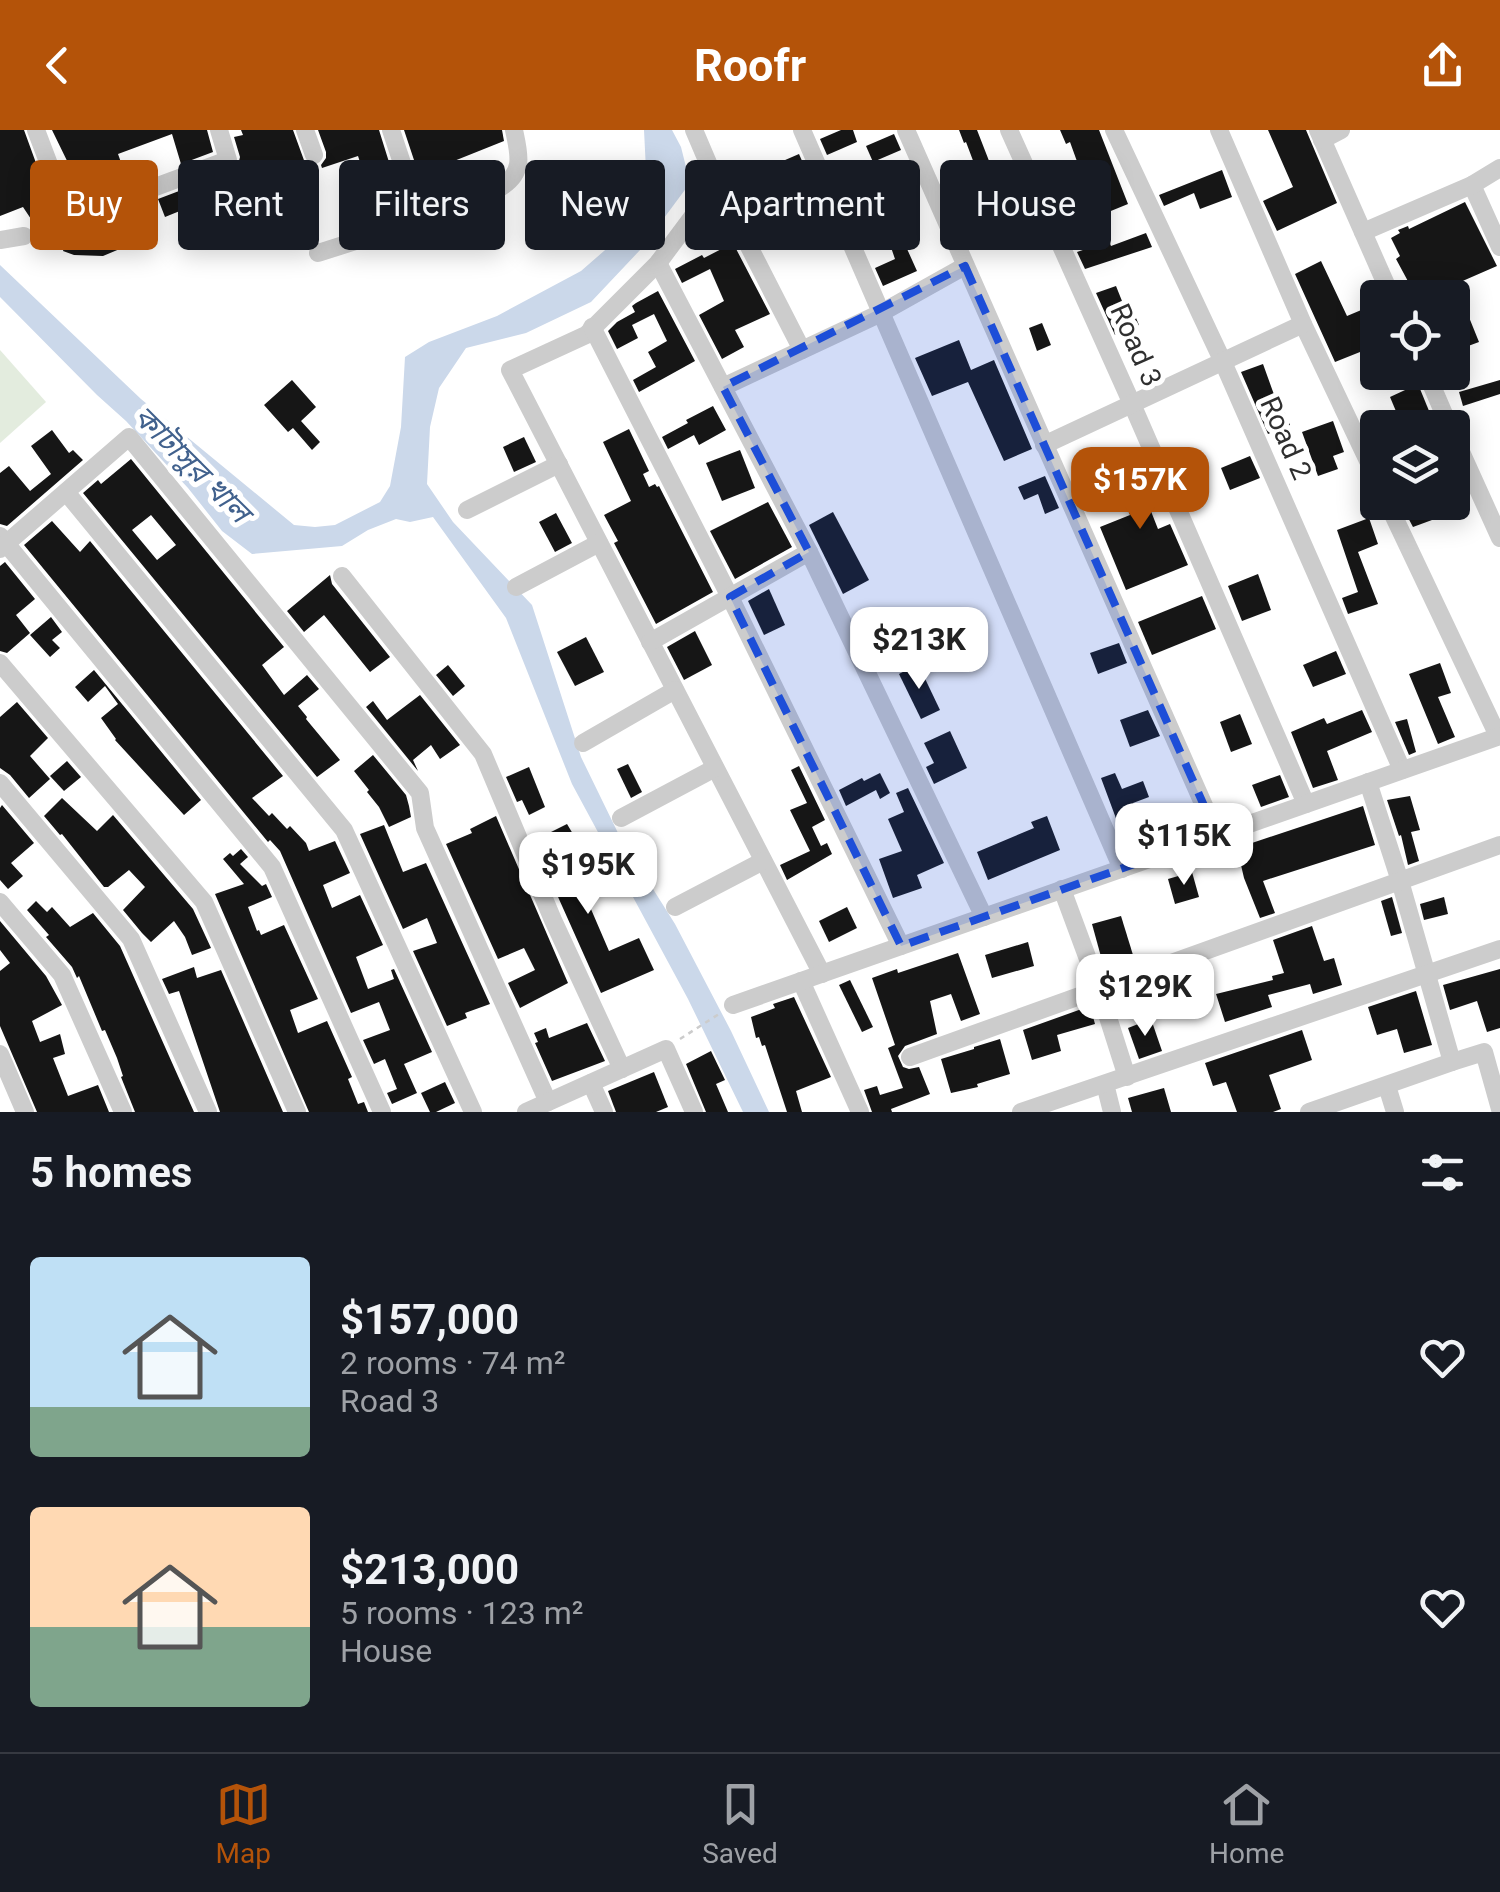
<!DOCTYPE html>
<html lang="en">
<head>
<meta charset="utf-8">
<style>
	:root { --surface:#171b24; --page:#242831; --text:#f1f3f6; --muted:#9ea1a6; --line:#363941; --accent:#b45309 }
	body { margin:0; font-family:Roboto,"Noto Sans Bengali",sans-serif; background:var(--page); color:var(--text); height:100vh; display:flex; flex-direction:column; font-size:38px; white-space:nowrap }
	* { box-sizing:border-box; margin:0 }
	p { font-size:32px; color:var(--muted) }
	.icon { flex:none; width:55px; height:55px; fill:none; stroke:currentColor; stroke-width:2; stroke-linecap:round; stroke-linejoin:round }
	.map { position:relative; height:982px; overflow:hidden }
	.side { display:flex; flex-direction:column; background:var(--surface); flex:1 }
	.side>* { flex:none }
	.banner { position:absolute; left:30px; top:30px; width:1440px; height:90px; display:flex; gap:20px }
	.controls { position:absolute; left:1360px; top:150px; display:grid; gap:20px }
	.controls a { display:grid; place-items:center; width:110px; height:110px; border-radius:10px; background:var(--surface); box-shadow:0 5px 25px #0003; font-size:50px }
	.price { position:absolute; translate:-50% -85px; padding:0 22px; border-radius:20px; background:#fff; color:#222; font-size:32px; line-height:65px; filter:drop-shadow(0 2px 5px #0008) }
	.price::after { content:''; position:absolute; left:50%; top:60px; width:30px; height:22px; margin-left:-15px; background:inherit; clip-path:polygon(0 0,100% 0,50% 100%) }
	.price.current { background:var(--accent); color:#fff }
	ul { padding:0; list-style:none }
	li { display:flex; align-items:center; gap:30px; height:250px; padding:0 30px }
	li span { display:grid; place-items:center; flex:none; width:280px; height:200px; border-radius:10px; color:#555 }
	li>.icon { margin-inline-start:auto }
	span .icon { width:120px; height:120px; fill:#fffc; stroke-width:1 }
	li b { font-size:42px }
	h2 { display:flex; justify-content:space-between; align-items:center; height:120px; padding:0 30px; font-size:42px }
	.tag { padding:0 35px; border-radius:10px; background:var(--surface); box-shadow:0 5px 25px #0003; font-size:35px; line-height:90px }
	.tag.current { background:var(--accent); color:#fff }
	header { display:flex; justify-content:space-between; align-items:center; height:130px; padding:0 30px; background:var(--accent); color:#fff; font-size:45px; font-weight:700 }
	.dock { display:flex; justify-content:space-around; align-items:center; height:140px; border-top:2px solid var(--line); background:var(--surface); font-size:28px; color:var(--muted) }
	.dock a { display:grid; justify-items:center; gap:5px }
	.dock .current { color:var(--accent) }
	.map>svg:first-child { display:block }
	.green { fill:#e3ecde }
	.water { fill:#cbd8ea }
	.building { fill:#161616; fill-rule:evenodd }
	.lines { fill:none; stroke-linecap:round; stroke-linejoin:round }
	.path { stroke:#ccc; stroke-width:2.5; stroke-dasharray:5 5; stroke-linecap:butt }
	.minor { stroke:#ccc; stroke-width:18 }
	.marked { fill:#1d4ed8; fill-opacity:0.2; stroke:#1d4ed8; stroke-width:8; stroke-dasharray:20 12; stroke-linejoin:round }
	.labels { text-anchor:middle; dominant-baseline:central; stroke-width:10; stroke-linejoin:round; paint-order:stroke }
	.street-label { font-size:28px; fill:#2f2f2f; stroke:#fff }
	.water-label { font-size:30px; font-style:italic; fill:#41618d; stroke:#fff }
</style>
</head>
<body>
<header><svg class="icon" aria-label="back" viewBox="0 0 24 24"><path d="M15 5l-7 7 7 7"/></svg>Roofr<svg class="icon" aria-label="share" viewBox="0 0 24 24"><path d="M12 15V3M7 8l5-5 5 5M5 13v7h14v-7"/></svg></header>
<div class="map">
<svg width="1500" height="982" viewBox="0 0 1500 982">
	<rect width="100%" height="100%" fill="#fff"/>
	<path class="green" d="M0,220l46,52 -46,41z"/>
	<path class="water" d="M644,0h28l9,17 9,36 -49,66 -50,53 -65,31 -60,15 -27,40 -9,39 -3,57 26,38 79,83 49,152 38,78 56,89 56,107 38,81h-26l-55,-113 -116,-215 -66,-166 -73,-101 -23,5 -14,-3 -28,11 -26,16 -90,8 -30,-23 -34,-43 -62,-67 -29,-26 -97,-98v-32l141,134 153,126 21,2 20,-2 45,-23 10,-16 11,-59 4,-70 24,-15 68,-26 84,-45 31,-27 35,-54z"/>
	<g class="building">
		<path d="M0,0h24l36,99 5,6 -12,7 -12,-27 -6,10 -12,-18 -23,9z"/>
		<path d="M52,0h155l6,22 -32,12 -9,-30 -54,20 5,14 -20,8 6,16 -30,16 -13,-35 6,-2z"/>
		<path d="M241,0h52l12,33 -54,17 9,23 -18,7 -8,-21 -69,28 -7,-18 79,-30 3,-12 -6,-20 9,-2z"/>
		<path d="M318,0h61l14,45 -26,8 -9,-27 -36,12 -1,-3 5,-7v-6z"/>
		<path d="M404,0h98l2,11 -85,34z"/>
		<path d="M841,0h12l4,12 -30,13 -7,-16z"/>
		<path d="M959,0h18l14,36 5,-2 15,40 -19,7 -26,-69 -2,1z"/>
		<path d="M1060,0h39l29,74 -27,11 -15,-38 -3,1 -13,-36 -4,2z"/>
		<path d="M1268,0h38l31,73 -60,28 -14,-30 30,-14z"/>
		<path d="M894,4l7,16 -28,12 -7,-16z"/>
		<path d="M799,24l21,48 -30,13 -21,-48z"/>
		<path d="M1222,40l10,27 -32,12 -6,-16 -30,13 -5,-11z"/>
		<path d="M1465,72l32,64 -39,17 3,6 -3,1 21,52 -27,10v-54h-35l-21,-39 4,-3 -9,-18 9,-5 -2,-3 10,-4 1,3z"/>
		<path d="M479,79l5,13 -44,17 -6,-13z"/>
		<path d="M125,88l9,25 -31,13 -29,-1 -11,-4 4,-15h10l1,2z"/>
		<path d="M894,90l23,51 -34,15 -8,-18 20,-9 -12,-35z"/>
		<path d="M1146,103l6,14 -67,22 -8,-17 32,-11 2,5z"/>
		<path d="M733,113l37,71 -35,16 9,17 -22,12 -23,-44 25,-14 -14,-32 -28,14 -7,-14 27,-14 2,3z"/>
		<path d="M1321,131l26,55 31,-13v71l-13,-24 -30,12 -40,-88z"/>
		<path d="M1116,156l8,20 6,-2 9,21 -24,10 -19,-42z"/>
		<path d="M658,161l37,70 -56,31 -6,-12 23,-13 -8,-15 19,-11 -13,-27 -22,11 6,13 -21,11 -9,-18 9,-9 18,-10 -3,-6 4,-3z"/>
		<path d="M1042,193l9,22 -14,6 -8,-23z"/>
		<path d="M959,210l12,30 23,-10 38,89 -28,12 -36,-79 -36,14 -17,-38z"/>
		<path d="M1263,234l13,36 3,-1 11,26 -22,9 -27,-62z"/>
		<path d="M292,250l24,27 -15,14 19,21 -8,8 -19,-22 -5,4 -24,-27z"/>
		<path d="M1500,250v14l-37,12 -4,-14z"/>
		<path d="M1418,254l18,44h-33l-13,-31z"/>
		<path d="M713,276l13,24 -27,15 -5,-10 -26,14 -6,-12 26,-14 -2,-3z"/>
		<path d="M1333,291l11,31 -11,4 5,13 -20,7 -16,-44z"/>
		<path d="M629,299l20,42 -6,3 6,13 6,-3 2,3 2,-1 54,106 -57,32 -42,-81 4,-2 -14,-26 27,-14 -28,-59z"/>
		<path d="M52,300l17,23 4,-3 10,10 -76,66 -7,-2v-51l9,-7 21,25 21,-17 -20,-28z"/>
		<path d="M524,307l12,25 -22,10 -11,-25z"/>
		<path d="M740,320l15,38 -33,13 -16,-38z"/>
		<path d="M1202,325l5,14 -29,10 -5,-13z"/>
		<path d="M1250,326l10,22 -30,12 -9,-22z"/>
		<path d="M1141,327l13,29 -11,5 15,38 12,-5 18,41 -62,25 -26,-63 30,-12 -19,-45z"/>
		<path d="M131,329l153,188 -22,18 22,30 23,-20 12,14 -21,17 9,11 -1,2 34,41 -23,17 -234,-284 15,-13 3,4zM151,385l25,30 -19,15 -25,-30z"/>
		<path d="M1457,343l12,26 -17,7v-31z"/>
		<path d="M1045,346l14,32 -14,6 -7,-20 -14,6 -6,-13z"/>
		<path d="M768,372l24,45 -57,32 -25,-48z"/>
		<path d="M1427,374l5,16 -19,7 -8,-15z"/>
		<path d="M833,382l36,68 -26,14 -34,-69z"/>
		<path d="M556,383l16,30 -17,9 -16,-30z"/>
		<path d="M1369,388l9,26 -20,8 20,52 -30,10 -6,-16 16,-6 -21,-62z"/>
		<path d="M52,391l28,31 10,-11 193,235 -31,22 17,18 3,-3 15,16 3,-3 16,17 3,8 26,-10 15,32 -27,12 9,23 28,-13 23,50 -27,12 12,32 26,-10 -3,-9 3,-1 38,83 -28,12 13,29 -25,11 -5,-11 10,-4 -12,-30 -11,5 -11,-24 27,-10 -11,-28 -28,11 -71,-162 -10,-11 -2,2 -244,-297z"/>
		<path d="M5,432l30,37 -19,16 14,18 -23,20 -7,-2v-85z"/>
		<path d="M1258,444l13,36 -29,11 -14,-35z"/>
		<path d="M330,445l2,9 58,73 -20,15 -46,-57 -20,17 -17,-21z"/>
		<path d="M769,459l16,36 -21,10 -16,-34z"/>
		<path d="M1202,466l14,33 -64,26 -14,-33z"/>
		<path d="M51,487l11,15 -10,8 8,8 -10,9 -20,-22z"/>
		<path d="M695,501l17,34 -28,15 -17,-33z"/>
		<path d="M586,507l18,35 -29,14 -18,-34z"/>
		<path d="M1119,513l8,20 -29,11 -8,-21z"/>
		<path d="M1336,521l10,23 -33,13 -10,-22z"/>
		<path d="M1440,533l11,30 -13,4 17,40 -17,7 -29,-70z"/>
		<path d="M918,534l22,46 -19,9 -22,-45z"/>
		<path d="M448,535l17,21 -12,10 -17,-21z"/>
		<path d="M94,540l107,130 -17,15 -69,-75 1,-1 -15,-21 17,-14 -13,-18 -17,16 -13,-15z"/>
		<path d="M420,565l40,50 -20,14 -9,-14 -18,15 5,11 -52,-64 7,-6 14,19z"/>
		<path d="M17,572l31,36 -18,18 20,23 -21,19 -19,-23 -10,-7v-51z"/>
		<path d="M1148,580l12,26 -30,11 -10,-27z"/>
		<path d="M1362,580l10,22 -45,19 11,29 -25,8 -22,-56 33,-14 3,6z"/>
		<path d="M1240,584l12,30 -21,8 -11,-30z"/>
		<path d="M1407,589l9,33 -7,3 -14,-33z"/>
		<path d="M950,601l17,37 -33,16 -8,-17 8,-4 -10,-20z"/>
		<path d="M373,625l33,40 3,11 2,11 -22,10 -10,-20 -12,-15 2,-2 -15,-19z"/>
		<path d="M67,631l14,16 -17,14 -14,-15z"/>
		<path d="M628,634l14,28 -11,6 -14,-29z"/>
		<path d="M799,636l26,54 -13,7 9,19 6,-3 5,11 -45,26 -7,-15 30,-14 -20,-41 17,-7 -16,-33z"/>
		<path d="M529,637l16,40 -16,8 -7,-15 -5,2 -11,-25z"/>
		<path d="M880,643l10,20 -10,6 -4,-9 -30,16 -7,-16 23,-12 2,3z"/>
		<path d="M1115,643l7,16 21,-8 6,16 -16,6 14,38 -20,7 -26,-70z"/>
		<path d="M1280,645l9,22 -28,10 -9,-22z"/>
		<path d="M908,658l36,75 -27,12 5,13 -29,10 -14,-39 23,-8 -14,-32 16,-7 -8,-19z"/>
		<path d="M1410,666l10,34 -9,2 8,29 -11,4 -7,-30 -2,1 -12,-36z"/>
		<path d="M62,668l35,33 16,-16 80,94 18,39 -19,7 -7,-18 -11,-16 -23,21 -9,-9 -19,-23 22,-23 -16,-17 -21,17h-4l-42,-53 -2,1 -16,-19z"/>
		<path d="M2,675l32,38 -23,20 12,13 -15,13 -8,-9v-72z"/>
		<path d="M1363,676l12,39 -112,36 12,32 -15,5 -16,-40 -7,-30z"/>
		<path d="M496,686l72,167 -48,25 -12,-25 27,-13 -11,-22 -26,11 -52,-115 26,-11 -2,-4z"/>
		<path d="M1047,686l13,34 -72,30 -11,-28 57,-24 -3,-6z"/>
		<path d="M567,694l12,20 -13,7 43,100 30,-13 15,32 -53,23 -68,-152z"/>
		<path d="M384,695l19,47 23,-9 64,141 -25,9 2,5 -20,8 -34,-75 24,-8 -10,-25 -24,11 -43,-95z"/>
		<path d="M241,719l7,8 -8,7 22,22 4,-2 6,13 -24,10 9,24 2,-1 2,5 23,-10 34,74 -28,11 8,23 29,-12 25,56 -4,2 10,25 6,-2 4,10h-59l-94,-218 29,-10 -21,-25 7,-6 3,3z"/>
		<path d="M1192,742l7,25 -24,7 -7,-25z"/>
		<path d="M1392,767l10,36 -11,3 -10,-35z"/>
		<path d="M1444,767l4,17 -24,6 -4,-16z"/>
		<path d="M36,771l11,11 5,-5 18,20 23,-14 27,33 74,166h-59l-14,-35 2,-1 -6,-18 -12,-28 -3,1 -23,-55 -2,2 -5,-11 -26,-30 3,-2 -22,-25z"/>
		<path d="M847,777l10,21 -28,14 -10,-21z"/>
		<path d="M1121,786l12,39 -30,9 -11,-40z"/>
		<path d="M0,791l46,55 16,29 -30,16 8,21 20,-8 5,20 -12,4 15,38 30,-11 11,27h-72l-37,-86v-55l10,-8 -10,-13z"/>
		<path d="M1312,796l12,35 10,-3 8,27 -29,9 -3,-10 -42,11 4,12 -47,15 -9,-28 57,-14 -1,-4 12,-3 -11,-33z"/>
		<path d="M1028,812l6,24 -42,12 -7,-23z"/>
		<path d="M958,823l22,61 -19,7 -10,-27 -21,7 7,33 -32,12 -7,10 5,11 6,2 10,-2 11,27 -39,15 1,3h-20l-8,-22 13,-4 3,9 23,-7 -15,-40 7,-3 -23,-67 25,-9 1,4z"/>
		<path d="M194,837l3,11 24,-8 62,142h-63l-41,-121 -10,3 -7,-15z"/>
		<path d="M1500,839v59l-13,4 -10,-31 -27,9 -7,-25z"/>
		<path d="M1191,840l8,26 -15,5 -7,-26z"/>
		<path d="M850,850l23,47 -11,5 -23,-47z"/>
		<path d="M1416,861l16,54 -28,8 -7,-24 -20,6 -9,-28z"/>
		<path d="M794,867l37,80 -35,14 6,21h-15l-22,-67 -3,1 -3,-9 -3,1 -5,-21 24,-9 -2,-4z"/>
		<path d="M1090,876l5,18 -38,11 4,16 -29,9 -9,-30z"/>
		<path d="M1151,889l11,32 -23,8 -11,-31z"/>
		<path d="M587,893l18,38 -53,20 -17,-38 3,-1 -4,-9 12,-5 3,10z"/>
		<path d="M1302,900l10,30 -43,15 12,34 -8,3h-36l-11,-30 -13,4 -8,-23z"/>
		<path d="M1000,909l10,35 -33,10 1,3 -27,6 -10,-34 33,-10v-2z"/>
		<path d="M711,921l14,29 -9,4 12,28h-22l-20,-48z"/>
		<path d="M654,942l14,35 -12,5h-40l-8,-21z"/>
		<path d="M445,952l10,21 -19,9h-6l-9,-19z"/>
		<path d="M1164,958l7,24h-39l-4,-14z"/>
	</g>
	<g class="lines">
		<path class="path" d="M680,909l39,-25"/>
		<g class="minor">
			<path d="M36,0l36,95 51,-26 105,-39 -9,-30"/>
			<path d="M305,0l9,25"/>
			<path d="M391,0l16,48"/>
			<path d="M694,0l23,54 -59,79 -72,72 -76,35 312,604"/>
			<path d="M802,0l320,739"/>
			<path d="M906,0l311,705"/>
			<path d="M1009,0l123,274 174,400"/>
			<path d="M1114,0l109,232 179,408"/>
			<path d="M1219,0l84,194 75,158"/>
			<path d="M1318,0l74,168"/>
			<path d="M1322,10l19,-10"/>
			<path d="M717,54l85,166"/>
			<path d="M1472,55l28,62"/>
			<path d="M1363,102l109,-47 28,-17"/>
			<path d="M0,110l24,-4"/>
			<path d="M318,123l75,-24 108,-42c24,-15 18,-33 13,-57"/>
			<path d="M658,133l151,289 175,365"/>
			<path d="M592,197l138,270 171,349"/>
			<path d="M1426,242l24,56"/>
			<path d="M723,257l158,-74 84,-47"/>
			<path d="M1452,302l48,106"/>
			<path d="M1044,315l259,-121"/>
			<path d="M66,362l278,338 129,282"/>
			<path d="M1387,372l111,234"/>
			<path d="M467,380l92,-46"/>
			<path d="M0,406l272,331 110,245"/>
			<path d="M0,419l129,-112 291,356 5,35 123,274"/>
			<path d="M342,446l141,178 70,166 69,149"/>
			<path d="M516,457l83,-44"/>
			<path d="M650,512l159,-90"/>
			<path d="M0,533l204,239 93,210"/>
			<path d="M583,613l92,-53"/>
			<path d="M1368,652l32,99 52,181 32,-10 16,57"/>
			<path d="M0,653l131,156 77,173"/>
			<path d="M621,688l94,-50"/>
			<path d="M1062,759l37,100 28,88"/>
			<path d="M0,772l62,73 61,137"/>
			<path d="M675,777l88,-46"/>
			<path d="M801,851l59,131"/>
			<path d="M733,875l767,-269"/>
			<path d="M0,924l25,58"/>
			<path d="M910,927l590,-212"/>
			<path d="M591,953l13,29"/>
			<path d="M1105,954l7,28"/>
			<path d="M1387,956l8,26"/>
			<path d="M526,982l140,-63 28,63"/>
			<path d="M1021,982l479,-163"/>
			<path d="M1309,982l143,-50"/>
		</g>
	</g>
	<path class="marked" d="M965,136l252,569 -316,111 -171,-349 79,-45 -86,-165z"/>
	<g class="labels">
		<g class="street-label">
			<text transform="translate(1136 215) rotate(66)">Road 3</text>
			<text transform="translate(1286 308) rotate(66)">Road 2</text>
		</g>
		<g class="water-label">
			<text transform="translate(192 334) rotate(45)">কাটাসুর খাল</text>
		</g>
	</g>
</svg>
<div class="controls">
<a><svg class="icon" aria-label="locate" viewBox="0 0 24 24"><circle cx="12" cy="12" r="6"/><path d="M12 2v4M12 18v4M2 12h4M18 12h4"/></svg></a>
<a><svg class="icon" aria-label="layers" viewBox="0 0 24 24"><path d="M12 4l9 5-9 5-9-5zM3 14l9 5 9-5"/></svg></a>
</div>
<b class="price current" style="left:1140px;top:402px">$157K</b>
<b class="price" style="left:919px;top:562px">$213K</b>
<b class="price" style="left:1184px;top:758px">$115K</b>
<b class="price" style="left:588px;top:787px">$195K</b>
<b class="price" style="left:1145px;top:909px">$129K</b>
<div class="banner">
<a class="tag current">Buy</a>
<a class="tag">Rent</a>
<a class="tag">Filters</a>
<a class="tag">New</a>
<a class="tag">Apartment</a>
<a class="tag">House</a>
</div>
</div>
<section class="side">
<h2>5 homes<svg class="icon" aria-label="filters" viewBox="0 0 24 24"><path d="M4 7h16M4 17h16"/><circle cx="9" cy="7" r="2"/><circle cx="15" cy="17" r="2"/></svg></h2>
<ul>
<li><span style="background:linear-gradient(#bfe0f5 75%,#7fa58c 0)"><svg class="icon" aria-label="home" viewBox="0 0 24 24"><path d="M3 11l9-7 9 7M6 9v11h12V9"/></svg></span><div><b>$157,000</b><p>2 rooms · 74 m²</p><p>Road 3</p></div><svg class="icon" aria-label="heart" viewBox="0 0 24 24"><path d="M12 20l-8-8c-3-5 5-10 8-4 3-6 11-1 8 4z"/></svg></li>
<li><span style="background:linear-gradient(#ffd9b3 60%,#7fa58c 0)"><svg class="icon" aria-label="home" viewBox="0 0 24 24"><path d="M3 11l9-7 9 7M6 9v11h12V9"/></svg></span><div><b>$213,000</b><p>5 rooms · 123 m²</p><p>House</p></div><svg class="icon" aria-label="heart" viewBox="0 0 24 24"><path d="M12 20l-8-8c-3-5 5-10 8-4 3-6 11-1 8 4z"/></svg></li>
</ul>
</section>
<nav class="dock">
<a class="current"><svg class="icon" aria-label="map" viewBox="0 0 24 24"><path d="M3 6l6-2 6 2 6-2v14l-6 2-6-2-6 2zM9 4v14M15 6v14"/></svg>Map</a>
<a><svg class="icon" aria-label="saved" viewBox="0 0 24 24"><path d="M7 4h10v16l-5-4-5 4z"/></svg>Saved</a>
<a><svg class="icon" aria-label="home" viewBox="0 0 24 24"><path d="M3 11l9-7 9 7M6 9v11h12V9"/></svg>Home</a>
</nav>
</body>
</html>
